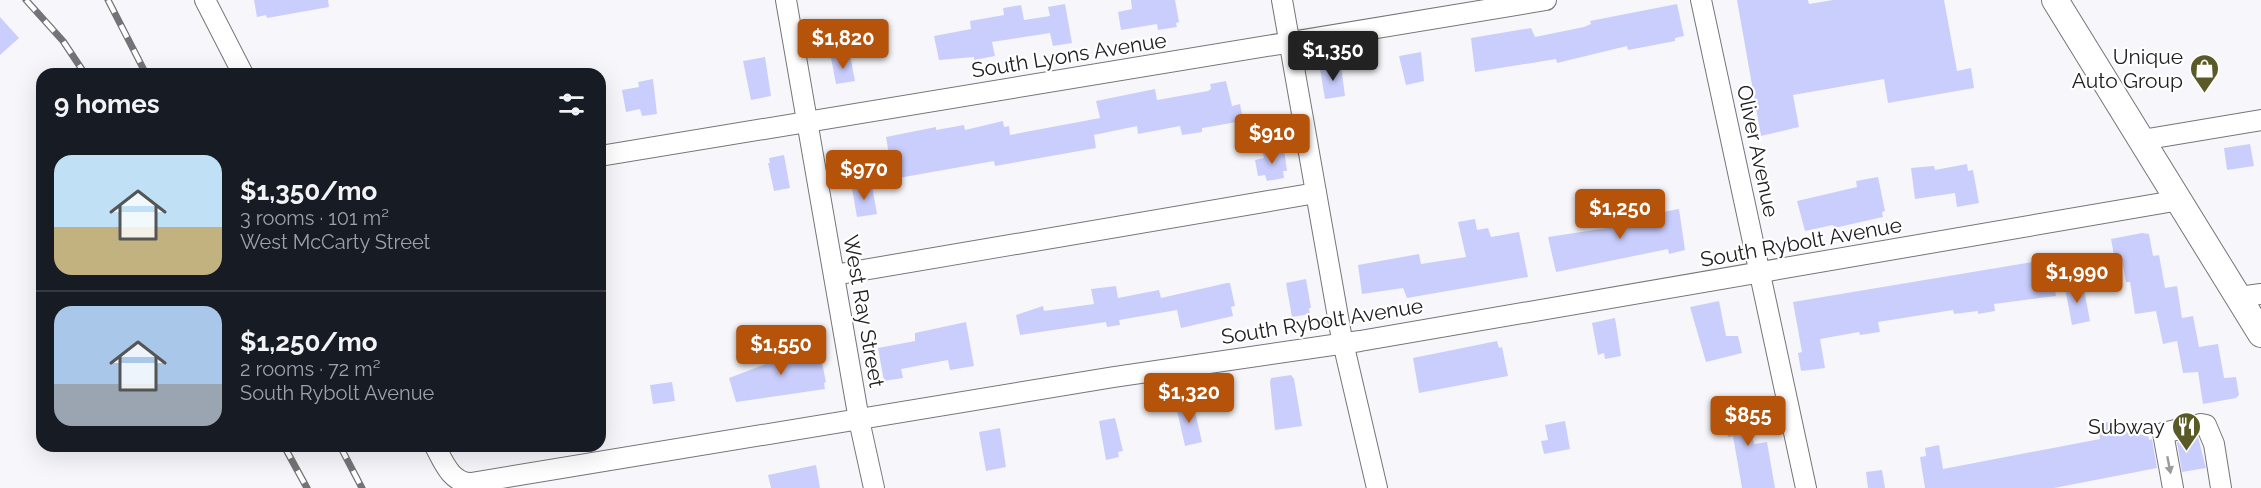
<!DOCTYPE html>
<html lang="en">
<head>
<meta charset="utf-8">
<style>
	:root { --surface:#171b24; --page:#20242c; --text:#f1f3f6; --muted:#9ea1a6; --line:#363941; --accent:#b45309 }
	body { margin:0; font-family:Raleway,sans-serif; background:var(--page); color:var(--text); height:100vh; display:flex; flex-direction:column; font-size:22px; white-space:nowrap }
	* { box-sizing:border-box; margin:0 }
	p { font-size:20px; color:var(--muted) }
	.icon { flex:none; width:33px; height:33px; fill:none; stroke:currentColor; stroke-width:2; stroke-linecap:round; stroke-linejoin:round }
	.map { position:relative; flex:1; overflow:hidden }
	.sheet { position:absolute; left:36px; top:68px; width:570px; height:384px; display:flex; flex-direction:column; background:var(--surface); border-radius:18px; box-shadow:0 6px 24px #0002 }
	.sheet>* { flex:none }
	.price { position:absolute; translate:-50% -51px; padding:0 14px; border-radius:6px; background:var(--accent); color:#fff; font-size:20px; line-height:39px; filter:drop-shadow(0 2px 3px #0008) }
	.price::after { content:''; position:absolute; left:50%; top:36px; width:18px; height:14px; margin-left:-9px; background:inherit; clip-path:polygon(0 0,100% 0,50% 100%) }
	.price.selected { background:#222; color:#fff }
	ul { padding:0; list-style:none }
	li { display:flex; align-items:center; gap:18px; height:150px; padding:0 18px }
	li+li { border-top:2px solid var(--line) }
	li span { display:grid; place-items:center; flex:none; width:168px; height:120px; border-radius:18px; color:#555 }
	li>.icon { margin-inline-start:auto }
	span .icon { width:72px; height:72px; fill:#fffc; stroke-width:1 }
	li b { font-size:26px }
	h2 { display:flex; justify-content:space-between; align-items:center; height:72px; padding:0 18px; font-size:26px }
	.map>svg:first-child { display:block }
	.building { fill:#cacefc }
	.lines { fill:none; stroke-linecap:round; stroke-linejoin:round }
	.minor-casing { stroke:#767679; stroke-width:22 }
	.major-casing { stroke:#767679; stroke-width:28 }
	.minor { stroke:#fff; stroke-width:20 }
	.major { stroke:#fff; stroke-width:26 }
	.rail-casing { stroke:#747477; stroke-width:7 }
	.rail { stroke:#fff; stroke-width:4.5; stroke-dasharray:14; stroke-linecap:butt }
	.oneway { fill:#9b9b9b }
	.labels { text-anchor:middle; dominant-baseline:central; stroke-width:4.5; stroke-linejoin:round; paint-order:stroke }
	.street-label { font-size:21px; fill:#202021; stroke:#fff }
	.poi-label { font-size:21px; fill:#202021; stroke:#fff; text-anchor:end }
</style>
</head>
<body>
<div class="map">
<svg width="2261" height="488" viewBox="0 0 2261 488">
	<rect width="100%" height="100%" fill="#f7f7fb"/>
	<g class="building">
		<path d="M254,0h74l1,7 -62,11 -1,-3 -9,2z"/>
		<path d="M1131,0h44l4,22 -3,1 1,4 -19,3 -1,-6 -36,6 -3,-18 14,-3z"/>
		<path d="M1737,0h71l1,4 24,-4h111l13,71 14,-3 3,20 -86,15 -4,-24 -91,16 6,32 -38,9z"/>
		<path d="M1065,4l7,39 -19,3 -3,-13 -58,9 3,14 -21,4v-3l-35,3 -5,-24 37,-7 -1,-8 34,-6 -1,-7 18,-3 3,15 26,-4 -2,-9z"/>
		<path d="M1677,4l7,32 -9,2v3l-47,9 -1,-4 -70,17 -1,-4 -81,13 -4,-34 60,-10 4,9 49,-10 7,-3 -1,-3z"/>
		<path d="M0,17l19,21 -19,17z"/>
		<path d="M1421,52l3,29 -18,4 -7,-29z"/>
		<path d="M850,55l5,26 -19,3 -5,-26z"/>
		<path d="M765,57l6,39 -20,4 -8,-39z"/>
		<path d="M1341,66l4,30 -20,3 -5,-30z"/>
		<path d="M653,79l4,35 -15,2 -2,-7 -14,3 -4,-22 17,-3 -1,-5z"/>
		<path d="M1226,81l6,25 8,-2 3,17 -41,7v4l-20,3 -2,-9 -42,8 -1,-8 -43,9 2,13 -101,18 -1,-5 -101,18 -7,-42 50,-10v3l28,-5 1,5 38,-9 1,6 5,-1 1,9 90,-17 -4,-17 59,-12 2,11 51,-9 3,-2 -1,-5z"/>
		<path d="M2250,144l4,22 -27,4 -3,-22z"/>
		<path d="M1284,149l3,22h-4l1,7 -17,3 -2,-6 -7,1 -3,-16 9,-2 -1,-6z"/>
		<path d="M784,155l6,33 -16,3 -6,-28h2l-1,-5z"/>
		<path d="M1967,164l1,7 5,-1 6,33 -22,4 -2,-14 -40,6 -4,-31 23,-2 1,4z"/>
		<path d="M1878,177l7,34 -3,1 1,5 -49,11 -1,-3 -28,6 -8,-30 60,-14 -1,-6z"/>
		<path d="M872,186l5,28 -20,3 -5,-28z"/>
		<path d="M1654,193l4,20 21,-4 6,41 -16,4 -1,-5 -112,23 -8,-35 99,-15 -5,-27z"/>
		<path d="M1475,219l2,11 11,-2 3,9 28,-5 9,45 -121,21 -4,-10 -41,6 -4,-29 61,-11 2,10 45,-7 -8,-35z"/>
		<path d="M2142,233l7,1 4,22 6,-1 6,33 12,-2 5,32 11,-2 6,31 19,-3 6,34 12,-1 3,18 -3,3 -33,6 -5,-32 -15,1 -6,-32 -14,3 -7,-33 -21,3 -5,-32h-4l-4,-22 -7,1 -4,-22z"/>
		<path d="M2050,259l6,37 -62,8 1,7 -17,3v-3l-24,3 -1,-4 -75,12 2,10 -20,3 -1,-3 -39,7 5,29 -24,3 -3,-18 4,-1 -9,-50z"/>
		<path d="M1306,279l5,29h-2l1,6 -18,3 -6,-34z"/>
		<path d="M1227,283h3l5,23 -4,1 2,9 -52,12 -4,-18 -58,10 1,5 -13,2 -1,-5 -86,13 -4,-20 27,-9 1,5 50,-7 -3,-15 25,-3 2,12 41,-8 2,8z"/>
		<path d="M2083,284l7,37 -18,4 -7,-37z"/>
		<path d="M1719,301l7,35h12l4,17 -36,9 -16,-55z"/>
		<path d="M1615,318l6,38 -16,3 -1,-6 -6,2 -6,-32z"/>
		<path d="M966,322l8,44 -24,4 -2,-10 -47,9 2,9 -19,3 -6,-33 37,-7v-8z"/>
		<path d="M1497,341l2,7 3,-1 6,29 -89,17 -6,-35z"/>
		<path d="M782,348l1,7 36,-7 7,34 -2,1 1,6 -89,13 -7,-24 37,-14 -2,-13z"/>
		<path d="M1291,375l3,4 8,47 -27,4 -5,-48 1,-4z"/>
		<path d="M672,382l3,19 -22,3 -3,-19z"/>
		<path d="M1744,397l10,47 13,-2 8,46h-33l-9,-52 -5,1 -7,-36z"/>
		<path d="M1193,403l9,39 -17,4 -9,-40z"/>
		<path d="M1115,418l8,33 -5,1 1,5 -13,3 -7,-39z"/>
		<path d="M2117,420l2,10 20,-4 2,9 7,-1 1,6 3,-1 5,29 -103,20h-129l-5,-31 6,-1 -1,-8 14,-3 4,24 157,-30 -2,-15z"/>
		<path d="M1565,421l5,28 -26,5 -3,-13 7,-1 -3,-15z"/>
		<path d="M1000,428l6,39 -20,4 -7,-39z"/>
		<path d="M2198,437l8,31 -24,4 -5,-30z"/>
		<path d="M816,465l4,23h-49l-3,-13z"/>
		<path d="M1882,470l3,18h-17l-2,-16z"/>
	</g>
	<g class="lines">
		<defs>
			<g id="minor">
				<path d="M205,0l38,74"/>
				<path d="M786,0l73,420 15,68"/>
				<path d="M1282,0l59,334 36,154"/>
				<path d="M1701,0l105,488"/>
				<path d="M2142,140l119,-20"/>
				<path d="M600,156l946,-156"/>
				<path d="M834,275l482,-82"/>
				<path d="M2239,297l22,-3"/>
				<path d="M435,446c8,15 16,37 36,37l643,-106 246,-36 820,-141"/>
				<path d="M2173,488l-10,-55 38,-9 5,1 8,19 7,44"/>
			</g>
			<path id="major" d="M2055,0l206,334"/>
		</defs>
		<use href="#minor" class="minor-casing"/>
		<use href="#major" class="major-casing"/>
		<use href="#minor" class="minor"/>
		<use href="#major" class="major"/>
		<defs>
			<g id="rail">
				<path d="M26,0l37,41 22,33"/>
				<path d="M108,0l38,74"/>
				<path d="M284,446l23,42"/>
				<path d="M340,446l22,42"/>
			</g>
		</defs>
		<use href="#rail" class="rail-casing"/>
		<use href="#rail" class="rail"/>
	</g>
	<defs><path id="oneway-solid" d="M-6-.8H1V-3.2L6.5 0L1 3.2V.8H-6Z" transform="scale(1.5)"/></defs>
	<use class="oneway" href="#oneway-solid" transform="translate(2169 465) rotate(79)"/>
	<defs>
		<symbol id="shop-pin" viewBox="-11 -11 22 30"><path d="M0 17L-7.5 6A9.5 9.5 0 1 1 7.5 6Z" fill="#595a27" stroke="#fff"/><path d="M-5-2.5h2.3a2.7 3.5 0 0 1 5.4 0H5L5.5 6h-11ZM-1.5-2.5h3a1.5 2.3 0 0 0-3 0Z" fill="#fff"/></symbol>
		<symbol id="restaurant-pin" viewBox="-11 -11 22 30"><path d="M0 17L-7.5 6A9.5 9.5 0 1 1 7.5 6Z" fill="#595a27" stroke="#fff"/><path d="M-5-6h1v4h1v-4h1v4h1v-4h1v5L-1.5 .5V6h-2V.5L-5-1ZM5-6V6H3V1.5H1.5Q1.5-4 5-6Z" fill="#fff"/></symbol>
	</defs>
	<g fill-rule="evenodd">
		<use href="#shop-pin" x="2188" y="52" width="33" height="45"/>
		<use href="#restaurant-pin" x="2170" y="410" width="33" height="45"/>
	</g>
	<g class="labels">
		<g class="street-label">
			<text transform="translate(1069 55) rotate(-9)">South Lyons Avenue</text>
			<text transform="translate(1758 151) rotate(78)">Oliver Avenue</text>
			<text transform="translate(1801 242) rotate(-10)">South Rybolt Avenue</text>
			<text transform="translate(864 311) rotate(80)">West Ray Street</text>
			<text transform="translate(1322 321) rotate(-9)">South Rybolt Avenue</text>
		</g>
		<g class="poi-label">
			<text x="2183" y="56">Unique<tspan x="2183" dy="24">Auto Group</tspan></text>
			<text x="2165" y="426">Subway</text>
		</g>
	</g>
</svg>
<b class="price" style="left:843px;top:70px">$1,820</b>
<b class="price selected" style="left:1333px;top:82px">$1,350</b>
<b class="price" style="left:1272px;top:165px">$910</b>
<b class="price" style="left:864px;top:201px">$970</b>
<b class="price" style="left:1620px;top:240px">$1,250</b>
<b class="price" style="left:2077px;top:304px">$1,990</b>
<b class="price" style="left:781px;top:376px">$1,550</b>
<b class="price" style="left:1189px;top:424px">$1,320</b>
<b class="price" style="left:1748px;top:447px">$855</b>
<section class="sheet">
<h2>9 homes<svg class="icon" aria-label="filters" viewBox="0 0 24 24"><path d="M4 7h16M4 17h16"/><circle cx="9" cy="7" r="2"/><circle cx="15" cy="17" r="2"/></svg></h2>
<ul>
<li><span style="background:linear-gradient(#bfe0f5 60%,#c2b280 0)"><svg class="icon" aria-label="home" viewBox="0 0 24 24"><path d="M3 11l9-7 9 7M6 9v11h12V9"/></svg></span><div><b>$1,350/mo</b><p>3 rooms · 101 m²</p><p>West McCarty Street</p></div></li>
<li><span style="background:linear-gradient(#a9c7e8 65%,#9aa5b1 0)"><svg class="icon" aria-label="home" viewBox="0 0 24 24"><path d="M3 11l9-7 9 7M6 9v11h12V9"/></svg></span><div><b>$1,250/mo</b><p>2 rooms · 72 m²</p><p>South Rybolt Avenue</p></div></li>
</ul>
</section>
</div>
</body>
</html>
